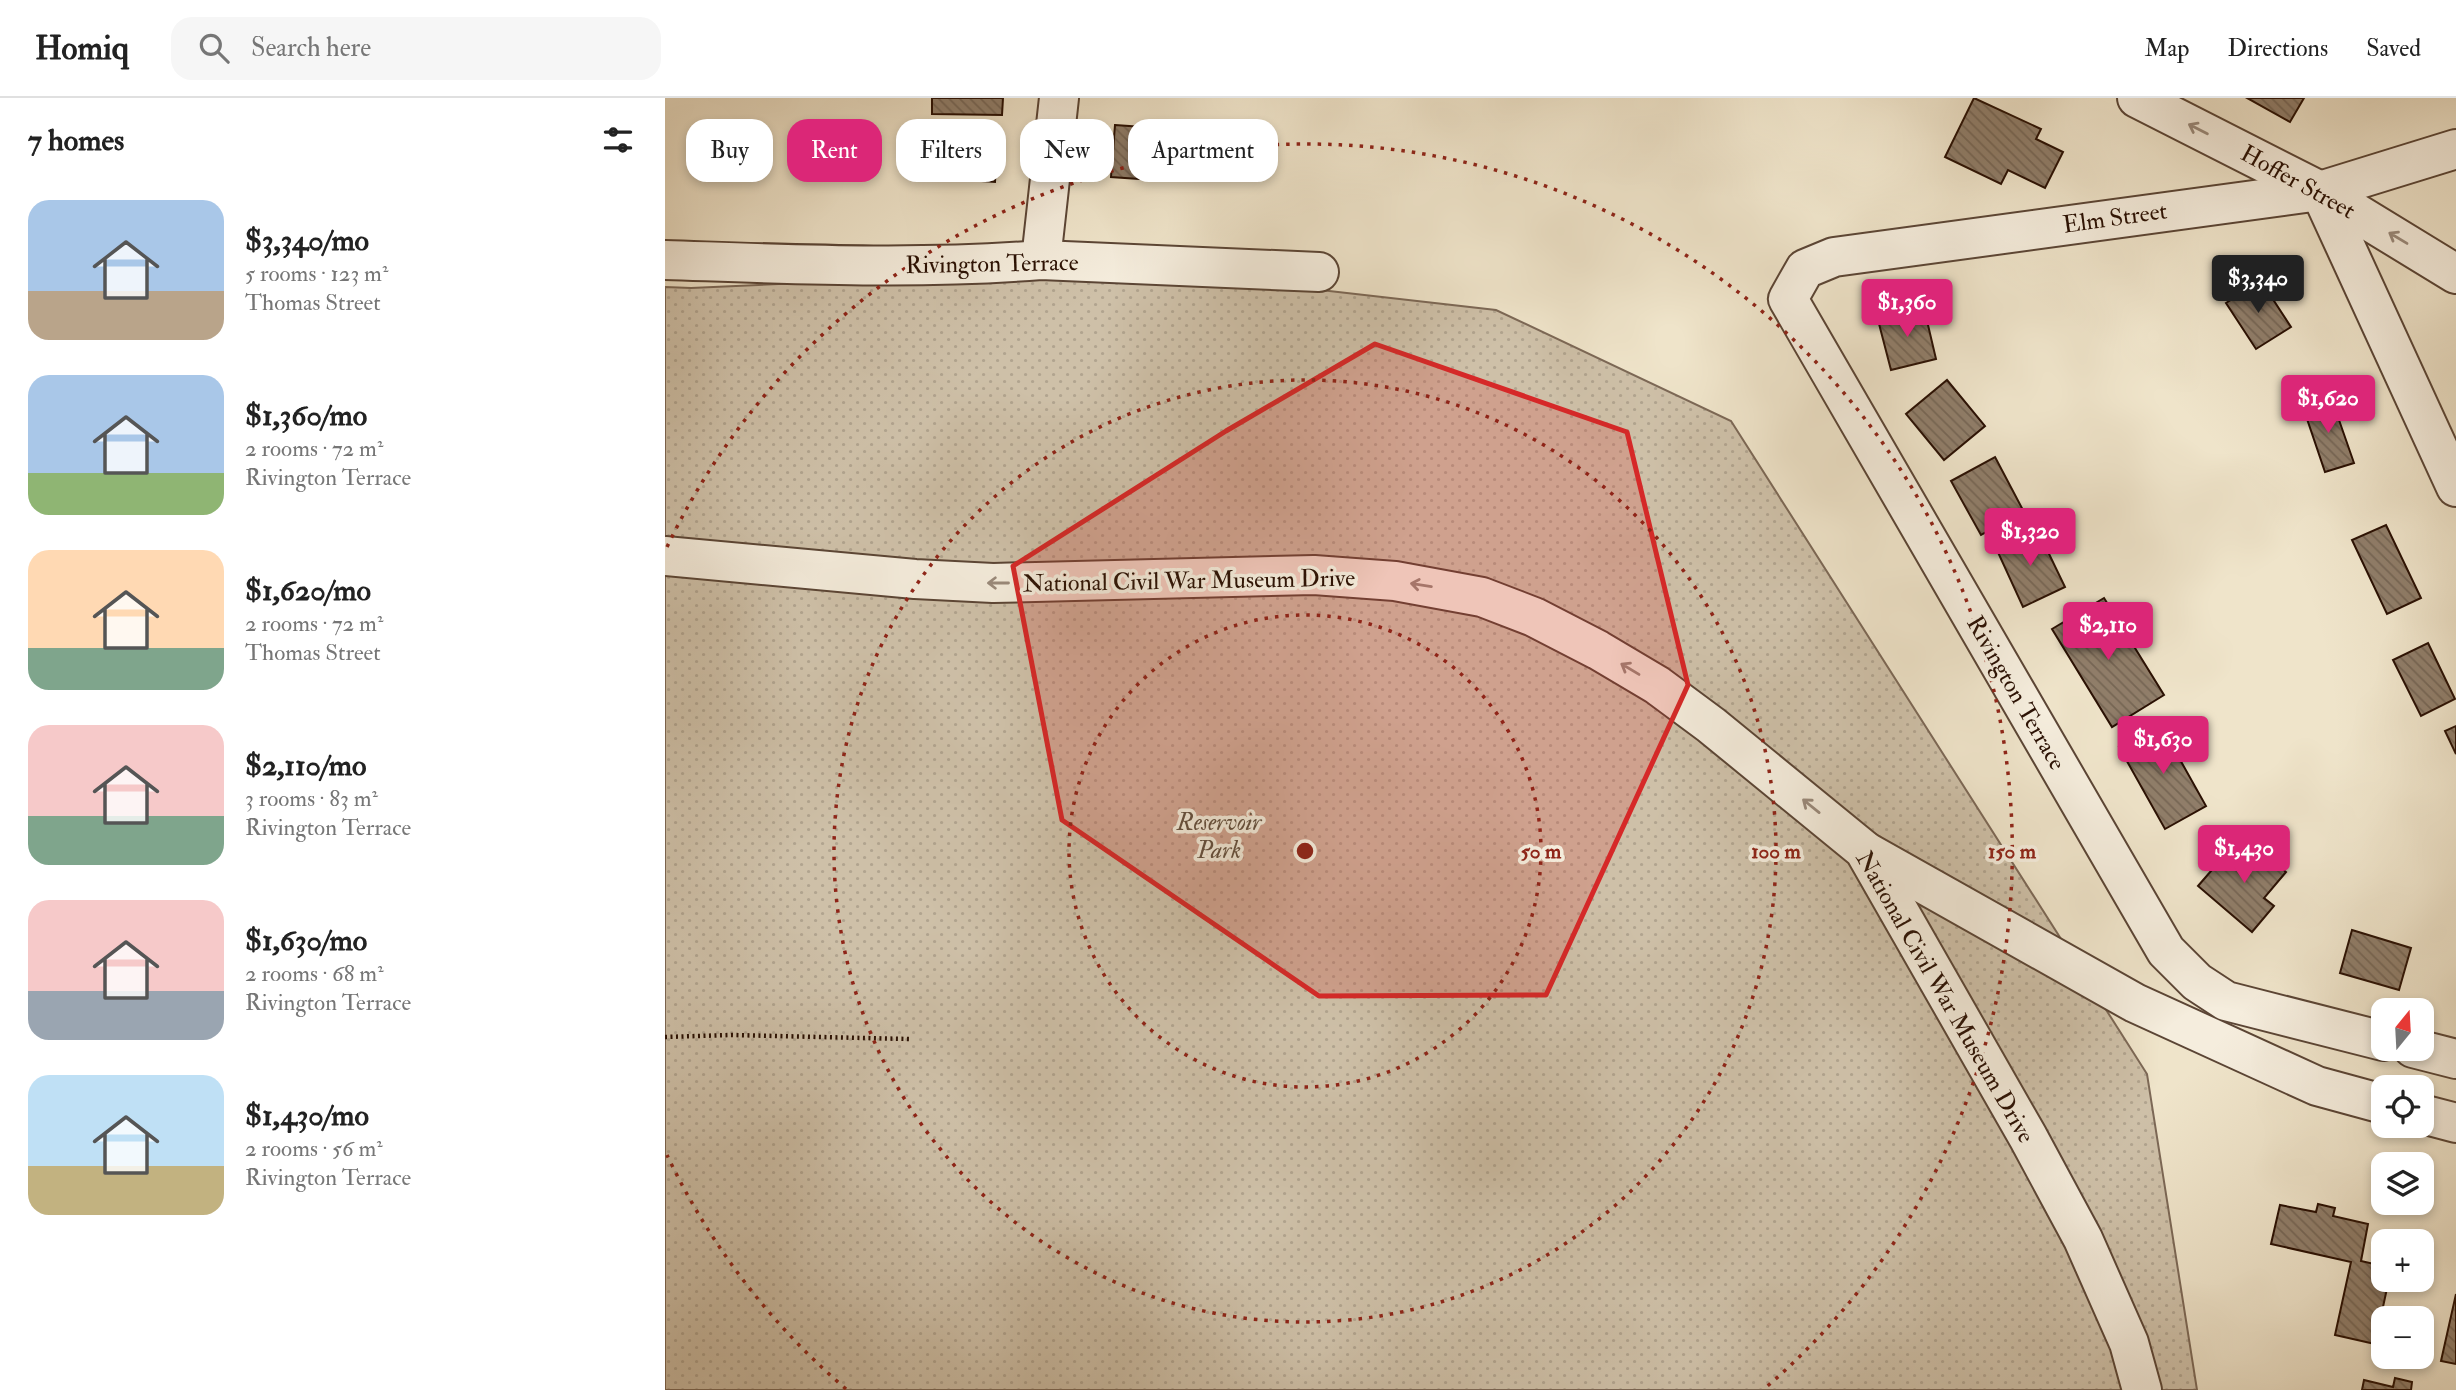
<!DOCTYPE html>
<html lang="en">
<head>
<meta charset="utf-8">
<style>
	:root { --surface:#fff; --page:#f6f6f6; --text:#222; --muted:#767676; --line:#e0e0e0; --accent:#db2777 }
	body { margin:0; font-family:"IM FELL Double Pica",serif; background:var(--page); color:var(--text); height:100vh; display:flex; flex-direction:column; font-size:26px; white-space:nowrap }
	* { box-sizing:border-box; margin:0 }
	p { font-size:23px; color:var(--muted) }
	.icon { flex:none; width:38px; height:38px; fill:none; stroke:currentColor; stroke-width:2; stroke-linecap:round; stroke-linejoin:round }
	.map { position:relative; flex:1; overflow:hidden }
	.panel { display:flex; flex-direction:column; background:var(--surface); width:665px }
	.panel>* { flex:none }
	.hud { position:absolute; left:21px; top:21px; width:665px; height:63px; display:flex; gap:14px }
	.needle { width:46px; rotate:18deg }
	.buttons { position:absolute; left:1706px; top:900px; display:grid; gap:14px }
	.buttons a { display:grid; place-items:center; width:63px; height:63px; border-radius:14px; background:var(--surface); box-shadow:0 4px 10px #0003; font-size:35px }
	.price { position:absolute; translate:-50% -60px; padding:0 16px; border-radius:7px; background:var(--accent); color:#fff; font-size:23px; line-height:46px; filter:drop-shadow(0 2px 4px #0008) }
	.price::after { content:''; position:absolute; left:50%; top:42px; width:21px; height:16px; margin-left:-10px; background:inherit; clip-path:polygon(0 0,100% 0,50% 100%) }
	.price.selected { background:#222; color:#fff }
	ul { padding:0; list-style:none }
	li { display:flex; align-items:center; gap:21px; height:175px; padding:0 28px }
	li span { display:grid; place-items:center; flex:none; width:196px; height:140px; border-radius:21px; color:#555 }
	li>.icon { margin-inline-start:auto }
	span .icon { width:84px; height:84px; fill:#fffc; stroke-width:1 }
	li b { font-size:30px }
	h2 { display:flex; justify-content:space-between; align-items:center; height:84px; padding:0 28px; font-size:30px }
	.tag { padding:0 24px; border-radius:21px; background:var(--surface); box-shadow:0 4px 10px #0003; font-size:24px; line-height:63px }
	.tag.selected { background:var(--accent); color:#fff }
	header { display:flex; align-items:center; gap:42px; box-sizing:border-box; height:98px; padding:0 35px; background:var(--surface); border-bottom:2px solid var(--line) }
	header strong { font-size:33px }
	nav { display:flex; gap:38px; margin-inline-start:auto; font-size:24px }
	.search { width:490px; height:63px; background:var(--page); display:flex; align-items:center; gap:18px; box-sizing:border-box; padding:0 24px; border-radius:21px; color:var(--muted); font-size:26px }
	main { display:flex; flex:1; min-height:0 }
	.map>svg:first-child { display:block }
	.park { fill:url(#park-dots); stroke:#7c6856; stroke-width:2 }
	.building { fill:url(#building-back-hatch); stroke:#2a1003; stroke-width:2 }
	.lines { fill:none; stroke-linecap:round; stroke-linejoin:round }
	.minor-casing { stroke:#5b4535; stroke-width:42 }
	.path { stroke:#2a1003; stroke-width:4.5; stroke-dasharray:2 3.5; stroke-linecap:butt }
	.minor { stroke:#f5eddd; stroke-width:38 }
	.oneway { stroke:#9a8a7b }
	.marked { fill:#d62828; fill-opacity:0.2; stroke:#d62828; stroke-width:5; stroke-linejoin:round }
	.ring { fill:none; stroke:#8f2418; stroke-width:3.5; stroke-dasharray:3.5 7 }
	.labels { text-anchor:middle; dominant-baseline:central; stroke-width:7; stroke-linejoin:round; paint-order:stroke }
	.street-label { font-size:24px; fill:#2a1003; stroke:#f5eddd }
	.park-label { font-size:24px; font-style:italic; fill:#634e3d; stroke:#f5eddd }
	.centre { fill:#8f2418; stroke:#f5eddd; stroke-width:3.5 }
	.ring-label { font-size:21px; text-anchor:middle; font-weight:bold; fill:#8f2418; stroke:#f5eddd; stroke-width:7; stroke-linejoin:round; paint-order:stroke }
</style>
</head>
<body>
<header>
<strong>Homiq</strong>
<div class="search"><svg class="icon" aria-label="search" viewBox="0 0 24 24"><circle cx="10" cy="10" r="6"/><path d="M15 15l6 6"/></svg>Search here</div>
<nav><a>Map</a><a>Directions</a><a>Saved</a></nav>
</header>
<main>
<section class="panel">
<h2>7 homes<svg class="icon" aria-label="filters" viewBox="0 0 24 24"><path d="M4 7h16M4 17h16"/><circle cx="9" cy="7" r="2"/><circle cx="15" cy="17" r="2"/></svg></h2>
<ul>
<li><span style="background:linear-gradient(#a9c7e8 65%,#b9a48a 0)"><svg class="icon" aria-label="home" viewBox="0 0 24 24"><path d="M3 11l9-7 9 7M6 9v11h12V9"/></svg></span><div><b>$3,340/mo</b><p>5 rooms · 123 m²</p><p>Thomas Street</p></div></li>
<li><span style="background:linear-gradient(#a9c7e8 70%,#8fb573 0)"><svg class="icon" aria-label="home" viewBox="0 0 24 24"><path d="M3 11l9-7 9 7M6 9v11h12V9"/></svg></span><div><b>$1,360/mo</b><p>2 rooms · 72 m²</p><p>Rivington Terrace</p></div></li>
<li><span style="background:linear-gradient(#ffd9b3 70%,#7fa58c 0)"><svg class="icon" aria-label="home" viewBox="0 0 24 24"><path d="M3 11l9-7 9 7M6 9v11h12V9"/></svg></span><div><b>$1,620/mo</b><p>2 rooms · 72 m²</p><p>Thomas Street</p></div></li>
<li><span style="background:linear-gradient(#f6c9c9 65%,#7fa58c 0)"><svg class="icon" aria-label="home" viewBox="0 0 24 24"><path d="M3 11l9-7 9 7M6 9v11h12V9"/></svg></span><div><b>$2,110/mo</b><p>3 rooms · 83 m²</p><p>Rivington Terrace</p></div></li>
<li><span style="background:linear-gradient(#f6c9c9 65%,#9aa5b1 0)"><svg class="icon" aria-label="home" viewBox="0 0 24 24"><path d="M3 11l9-7 9 7M6 9v11h12V9"/></svg></span><div><b>$1,630/mo</b><p>2 rooms · 68 m²</p><p>Rivington Terrace</p></div></li>
<li><span style="background:linear-gradient(#bfe0f5 65%,#c2b280 0)"><svg class="icon" aria-label="home" viewBox="0 0 24 24"><path d="M3 11l9-7 9 7M6 9v11h12V9"/></svg></span><div><b>$1,430/mo</b><p>2 rooms · 56 m²</p><p>Rivington Terrace</p></div></li>
</ul>
</section>
<div class="map">
<svg width="1791" height="1292" viewBox="0 0 1791 1292">
	<defs>
		<pattern id="park-dots" width="8" height="8" patternUnits="userSpaceOnUse" patternTransform="scale(1.75)"><rect width="8" height="8" fill="#cec0a8"/><path d="M2 2h.1M6 6h.1" fill="none" stroke="#b1a48f" stroke-width="1.8" stroke-linecap="round"/></pattern>
		<pattern id="building-back-hatch" width="6" height="6" patternUnits="userSpaceOnUse" patternTransform="scale(1.75)"><rect width="6" height="6" fill="#907e6a"/><path d="M-1 5l2 2M0 0l6 6M5-1l2 2" fill="none" stroke="#766655"/></pattern>
	</defs>
	<rect width="100%" height="100%" fill="#efe4ca"/>
	<filter id="stains"><feTurbulence type="fractalNoise" baseFrequency=".00286" numOctaves="4"/><feColorMatrix values="0 0 0 0 .2 0 0 0 0 .09 0 0 0 0 .02 0 0 0 .5 -.17"/></filter>
	<radialGradient id="worn" r=".72"><stop offset=".6" stop-color="#630" stop-opacity="0"/><stop offset="1" stop-color="#630" stop-opacity=".3"/></radialGradient>
	<path class="park" d="M462,170l369,42 235,111 416,653 50,316h-1532v-1103l26,1z"/>
	<g class="building">
		<path d="M267,0h71l-1,17 -70,-1z"/>
		<path d="M1309,0l67,31 -5,10 27,13 -18,36 -37,-18 -7,14 -56,-27z"/>
		<path d="M1582,0h57l-14,24z"/>
		<path d="M450,27l42,3 -4,52 -42,-3z"/>
		<path d="M246,32l87,5 -3,47 -87,-6z"/>
		<path d="M1596,183l30,46 -35,22 -30,-46z"/>
		<path d="M1259,210l12,51 -45,11 -13,-50z"/>
		<path d="M1282,282l38,46 -41,34 -38,-46z"/>
		<path d="M1666,299l23,66 -29,9 -22,-65z"/>
		<path d="M1330,359l29,55 -43,23 -30,-54z"/>
		<path d="M1721,427l35,73 -34,16 -35,-74z"/>
		<path d="M1372,431l28,58 -42,20 -27,-59z"/>
		<path d="M1439,500l60,97 -52,32 -60,-98z"/>
		<path d="M1763,545l27,56 -34,17 -28,-56z"/>
		<path d="M1495,626l46,82 -41,23 -46,-82z"/>
		<path d="M1791,628v28l-11,-23z"/>
		<path d="M1586,743l35,31 -22,26 10,8 -22,26 -54,-46 26,-30 8,8z"/>
		<path d="M1687,832l59,18 -12,42 -59,-17z"/>
		<path d="M1653,1106l17,4 -2,8 35,8 -7,37 22,5v13h6l-14,65 -40,-9 16,-73 -80,-18 9,-39 36,7z"/>
		<path d="M1791,1196v70l-15,-3z"/>
		<path d="M1730,1280l17,4 -1,8h-49l2,-10 29,7z"/>
	</g>
	<g class="lines">
		<defs>
			<g id="minor">
				<path d="M1472,0l183,93 136,83"/>
				<path d="M1655,93l136,296"/>
				<path d="M0,162c125,4 251,10 376,0l278,12"/>
				<path d="M376,162l18,-162"/>
				<path d="M0,458l250,23 78,4 321,-8 81,6 87,16 52,20 64,33 59,35 54,40 153,125 164,287 55,102 46,104 13,47"/>
				<path d="M1200,753l270,152 182,83 66,18"/>
				<path d="M1718,943l-157,-40 -29,-19 -31,-31 -378,-652 17,-30 29,-12 486,-66 136,-42"/>
				<path d="M1748,950l43,11"/>
				<path d="M1757,1016l34,9"/>
			</g>
		</defs>
		<use href="#minor" class="minor-casing"/>
		<path class="path" d="M0,939l66,-2 178,4"/>
		<use href="#minor" class="minor"/>
	</g>
	<defs><path id="oneway-shaft" d="M-6 0H5M1.5-3L5.5 0L1.5 3" fill="none" stroke-width="1.6" stroke-linecap="round" stroke-linejoin="round" transform="scale(1.75)"/></defs>
	<g class="oneway">
		<use href="#oneway-shaft" transform="translate(1533 31) rotate(-153)"/>
		<use href="#oneway-shaft" transform="translate(1733 140) rotate(-149)"/>
		<use href="#oneway-shaft" transform="translate(333 485) rotate(-180)"/>
		<use href="#oneway-shaft" transform="translate(756 487) rotate(-171)"/>
		<use href="#oneway-shaft" transform="translate(965 571) rotate(-149)"/>
		<use href="#oneway-shaft" transform="translate(1146 708) rotate(-141)"/>
	</g>
	<path class="marked" d="M710,246l252,88 61,253 -142,310 -227,1 -257,-176 -49,-254 213,-135z"/>
	<g class="ring">
		<circle cx="640" cy="753" r="236"/>
		<circle cx="640" cy="753" r="471"/>
		<path d="M181 1291A707 707 0 0 1 2 1057M2 449A707 707 0 1 1 1099 1291"/>
	</g>
	<g class="labels">
		<g class="street-label">
			<text transform="translate(1633 84) rotate(29)">Hoffer Street</text>
			<text transform="translate(1450 120) rotate(-8)">Elm Street</text>
			<text transform="translate(327 166) rotate(-1)">Rivington Terrace</text>
			<text transform="translate(524 483) rotate(-1)">National Civil War Museum Drive</text>
			<text transform="translate(1351 595) rotate(60)">Rivington Terrace</text>
			<text transform="translate(1280 899) rotate(60)">National Civil War Museum Drive</text>
		</g>
		<g class="park-label">
			<text x="554" y="724">Reservoir<tspan x="554" dy="28">Park</tspan></text>
		</g>
	</g>
	<circle cx="640" cy="753" r="10" class="centre"/>
	<g class="ring-label">
		<text x="876" y="760">50 m</text>
		<text x="1111" y="760">100 m</text>
		<text x="1347" y="760">150 m</text>
	</g>
	<rect width="100%" height="100%" filter="url(#stains)"/>
	<rect width="100%" height="100%" fill="url(#worn)"/>
</svg>
<div class="buttons">
<a><svg class="needle" viewBox="-14 -14 28 28"><path d="M0-13l5 13h-10z" fill="#e53935"/><path d="M0 13l5-13h-10z" fill="#767676"/></svg></a>
<a><svg class="icon" aria-label="locate" viewBox="0 0 24 24"><circle cx="12" cy="12" r="6"/><path d="M12 2v4M12 18v4M2 12h4M18 12h4"/></svg></a>
<a><svg class="icon" aria-label="layers" viewBox="0 0 24 24"><path d="M12 4l9 5-9 5-9-5zM3 14l9 5 9-5"/></svg></a>
<a>+</a>
<a>−</a>
</div>
<b class="price selected" style="left:1593px;top:217px">$3,340</b>
<b class="price" style="left:1242px;top:241px">$1,360</b>
<b class="price" style="left:1663px;top:337px">$1,620</b>
<b class="price" style="left:1365px;top:470px">$1,320</b>
<b class="price" style="left:1443px;top:564px">$2,110</b>
<b class="price" style="left:1498px;top:678px">$1,630</b>
<b class="price" style="left:1579px;top:787px">$1,430</b>
<div class="hud">
<a class="tag">Buy</a>
<a class="tag selected">Rent</a>
<a class="tag">Filters</a>
<a class="tag">New</a>
<a class="tag">Apartment</a>
</div>
</div>
</main>
</body>
</html>
